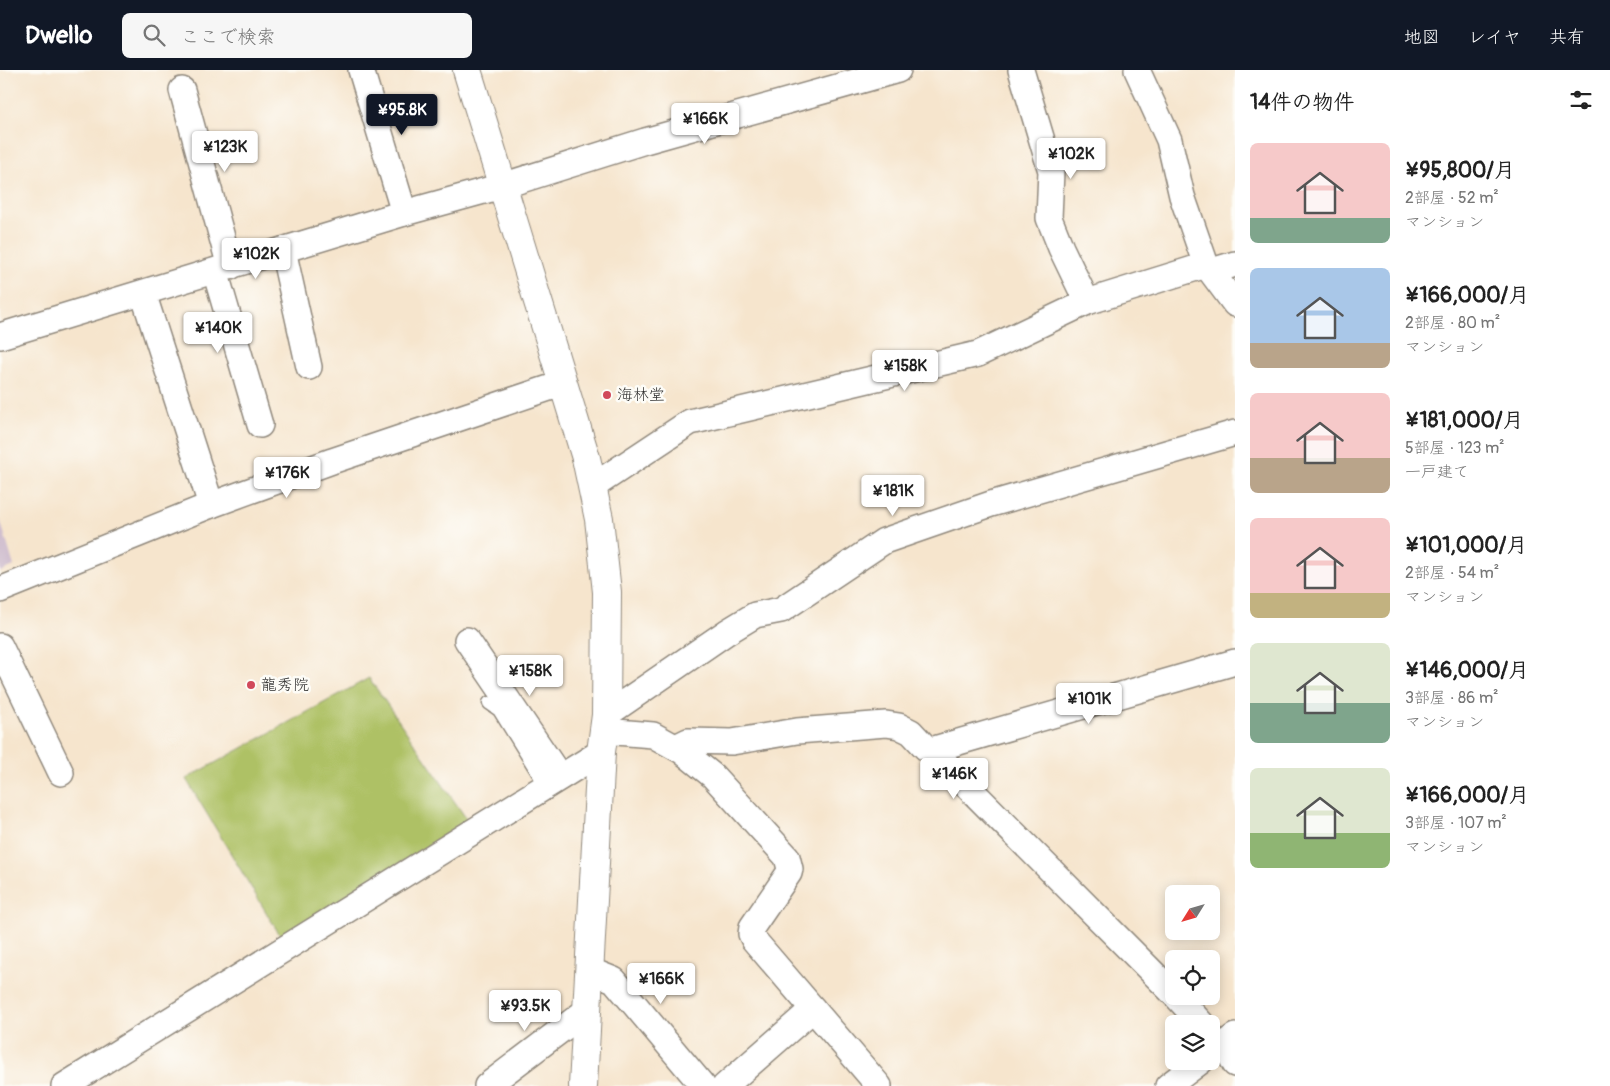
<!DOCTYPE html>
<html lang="ja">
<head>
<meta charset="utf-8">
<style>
	:root { --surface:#fff; --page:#f6f6f6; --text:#222; --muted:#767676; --accent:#111827 }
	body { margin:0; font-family:Pangolin,"Klee One",sans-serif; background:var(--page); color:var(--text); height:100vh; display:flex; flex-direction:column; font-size:19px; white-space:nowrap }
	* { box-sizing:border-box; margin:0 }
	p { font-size:16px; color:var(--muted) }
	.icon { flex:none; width:28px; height:28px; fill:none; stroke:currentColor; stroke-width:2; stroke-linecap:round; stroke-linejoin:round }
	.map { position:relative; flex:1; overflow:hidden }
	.drawer { display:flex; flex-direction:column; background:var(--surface); width:375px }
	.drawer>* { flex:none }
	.needle { width:32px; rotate:233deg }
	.controls { position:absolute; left:1165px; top:815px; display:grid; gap:10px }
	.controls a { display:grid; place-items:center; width:55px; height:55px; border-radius:8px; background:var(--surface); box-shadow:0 2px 12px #0003; font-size:25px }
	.price { position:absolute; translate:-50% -42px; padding:0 11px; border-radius:5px; background:#fff; color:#222; font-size:16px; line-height:32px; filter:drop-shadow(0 1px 2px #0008) }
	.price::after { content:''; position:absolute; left:50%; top:30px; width:15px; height:11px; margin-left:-8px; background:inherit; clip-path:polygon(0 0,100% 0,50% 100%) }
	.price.selected { background:var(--accent); color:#fff }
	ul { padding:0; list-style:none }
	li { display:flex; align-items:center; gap:15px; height:125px; padding:0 15px }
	li span { display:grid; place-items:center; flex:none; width:140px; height:100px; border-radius:8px; color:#555 }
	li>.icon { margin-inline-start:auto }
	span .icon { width:60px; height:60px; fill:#fffc; stroke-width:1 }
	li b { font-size:21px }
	h2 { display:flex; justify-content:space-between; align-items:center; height:60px; padding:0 15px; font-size:21px }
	header { display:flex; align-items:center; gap:30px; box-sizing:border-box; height:70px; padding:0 25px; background:var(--accent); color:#fff }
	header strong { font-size:24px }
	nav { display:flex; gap:28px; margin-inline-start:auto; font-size:18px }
	.search { width:350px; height:45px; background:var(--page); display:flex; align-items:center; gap:12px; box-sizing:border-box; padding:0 18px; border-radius:8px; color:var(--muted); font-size:19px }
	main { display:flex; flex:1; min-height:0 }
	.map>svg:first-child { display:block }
	.industrial { fill:#cfbdce }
	.green { fill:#aec165; stroke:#6c7648 }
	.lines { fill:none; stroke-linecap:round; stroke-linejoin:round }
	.lane-casing { stroke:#90887c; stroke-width:15 }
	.street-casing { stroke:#90887c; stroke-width:28 }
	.secondary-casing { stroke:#90887c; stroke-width:30 }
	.lane { stroke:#fff; stroke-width:12 }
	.street { stroke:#fff; stroke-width:25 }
	.secondary { stroke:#fff; stroke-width:28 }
	.poi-dot { fill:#d1495b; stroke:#fdfcf7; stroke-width:2 }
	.labels { text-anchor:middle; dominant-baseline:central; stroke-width:5; stroke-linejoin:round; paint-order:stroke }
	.poi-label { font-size:16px; fill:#2b2b2b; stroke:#fdfcf7; text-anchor:start }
</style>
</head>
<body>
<header>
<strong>Dwello</strong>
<div class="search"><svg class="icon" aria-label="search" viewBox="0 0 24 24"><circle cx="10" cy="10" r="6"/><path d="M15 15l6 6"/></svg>ここで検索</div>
<nav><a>地図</a><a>レイヤ</a><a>共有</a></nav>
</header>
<main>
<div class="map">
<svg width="1235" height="1016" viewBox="0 0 1235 1016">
	<rect width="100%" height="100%" fill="#fdfcf7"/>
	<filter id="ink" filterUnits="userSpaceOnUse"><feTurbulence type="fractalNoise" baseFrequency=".02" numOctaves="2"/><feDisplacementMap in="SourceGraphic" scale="10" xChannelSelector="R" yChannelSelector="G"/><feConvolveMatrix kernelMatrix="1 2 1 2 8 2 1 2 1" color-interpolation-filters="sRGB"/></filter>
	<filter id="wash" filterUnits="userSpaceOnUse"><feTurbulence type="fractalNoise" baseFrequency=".0096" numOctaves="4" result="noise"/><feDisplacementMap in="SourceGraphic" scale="20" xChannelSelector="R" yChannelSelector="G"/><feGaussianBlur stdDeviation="1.12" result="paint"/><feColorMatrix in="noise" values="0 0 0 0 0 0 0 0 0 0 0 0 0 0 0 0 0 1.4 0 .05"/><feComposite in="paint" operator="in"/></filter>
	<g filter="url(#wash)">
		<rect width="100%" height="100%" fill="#f6e5cd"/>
		<path class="industrial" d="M0,449l14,47 -14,6z"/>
		<path class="green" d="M369,608l99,143 -187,116 -95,-158z"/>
	</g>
	<g filter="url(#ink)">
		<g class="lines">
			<defs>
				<path id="lane" d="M489,633l10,7 47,76"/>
				<g id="street">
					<path d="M361,0l43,143"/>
					<path d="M1021,0l30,101 -2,47 12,30 26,54"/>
					<path d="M1137,0l32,70 13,56 24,69 29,39"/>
					<path d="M182,20l48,177"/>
					<path d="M283,180l26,117"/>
					<path d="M215,201l45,154"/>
					<path d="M1212,201l23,-7"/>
					<path d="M143,223l68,212"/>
					<path d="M0,266l404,-123 98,-27 143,-45 253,-71"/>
					<path d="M592,417l98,-65 288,-68 109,-52 119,-37"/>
					<path d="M0,520l211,-85 121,-44 232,-78"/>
					<path d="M467,570l93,137"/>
					<path d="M0,576l61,127"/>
					<path d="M606,645l121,-83 28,-17 26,-5 103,-69 107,-37 244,-71"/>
					<path d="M604,661l49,4 29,16 31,25 74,81 3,12 -1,4 -37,54 -1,7 3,6 125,146"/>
					<path d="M676,677l12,-6 44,1 65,-11 89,-7 13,2 12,6 15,16 10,4 17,20 221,222"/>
					<path d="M931,680l304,-88"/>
					<path d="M589,900l25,10 89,106"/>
					<path d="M1176,926l26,28"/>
					<path d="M1224,974l11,20"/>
					<path d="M1211,984l24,-18"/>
					<path d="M64,1016l537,-334"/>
					<path d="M487,1016l99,-75"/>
					<path d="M725,1016l88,-77"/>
					<path d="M1168,1016l33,-25"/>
				</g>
				<path id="secondary" d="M467,0l119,388 13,61 8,73 -1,123 -5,37 -18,334"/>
			</defs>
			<use href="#lane" class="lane-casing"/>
			<use href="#street" class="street-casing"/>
			<use href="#secondary" class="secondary-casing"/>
			<use href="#lane" class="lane"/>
			<use href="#street" class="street"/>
			<use href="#secondary" class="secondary"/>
		</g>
	</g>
	<g class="poi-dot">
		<circle cx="607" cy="325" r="5"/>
		<circle cx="251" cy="615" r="5"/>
	</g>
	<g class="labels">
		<g class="poi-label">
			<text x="617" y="325">海林堂</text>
			<text x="261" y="615">龍秀院</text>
		</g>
	</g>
</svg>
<div class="controls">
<a><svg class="needle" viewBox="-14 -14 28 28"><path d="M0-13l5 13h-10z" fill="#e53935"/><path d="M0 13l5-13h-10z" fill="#767676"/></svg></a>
<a><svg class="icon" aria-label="locate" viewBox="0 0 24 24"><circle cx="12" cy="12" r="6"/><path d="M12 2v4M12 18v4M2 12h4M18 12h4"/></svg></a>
<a><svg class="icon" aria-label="layers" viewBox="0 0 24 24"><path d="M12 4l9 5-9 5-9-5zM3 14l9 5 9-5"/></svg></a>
</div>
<b class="price selected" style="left:402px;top:66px">¥95.8K</b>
<b class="price" style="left:705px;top:75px">¥166K</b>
<b class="price" style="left:225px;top:103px">¥123K</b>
<b class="price" style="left:1071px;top:110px">¥102K</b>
<b class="price" style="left:256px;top:210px">¥102K</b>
<b class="price" style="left:218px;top:284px">¥140K</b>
<b class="price" style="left:905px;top:322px">¥158K</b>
<b class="price" style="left:287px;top:429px">¥176K</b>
<b class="price" style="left:893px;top:447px">¥181K</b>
<b class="price" style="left:530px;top:627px">¥158K</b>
<b class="price" style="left:1089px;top:655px">¥101K</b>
<b class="price" style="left:954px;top:730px">¥146K</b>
<b class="price" style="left:661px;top:935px">¥166K</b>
<b class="price" style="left:525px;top:962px">¥93.5K</b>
</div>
<section class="drawer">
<h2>14件の物件<svg class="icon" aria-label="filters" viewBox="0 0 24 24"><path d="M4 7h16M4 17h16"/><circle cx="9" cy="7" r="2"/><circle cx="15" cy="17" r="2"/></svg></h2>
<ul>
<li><span style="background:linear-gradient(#f6c9c9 75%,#7fa58c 0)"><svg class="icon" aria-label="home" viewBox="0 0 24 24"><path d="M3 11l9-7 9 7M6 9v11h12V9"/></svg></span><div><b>¥95,800/月</b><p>2部屋 · 52 m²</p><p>マンション</p></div></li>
<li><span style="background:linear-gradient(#a9c7e8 75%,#b9a48a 0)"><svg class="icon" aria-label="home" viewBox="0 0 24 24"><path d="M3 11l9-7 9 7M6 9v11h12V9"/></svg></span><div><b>¥166,000/月</b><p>2部屋 · 80 m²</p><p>マンション</p></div></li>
<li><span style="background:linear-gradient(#f6c9c9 65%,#b9a48a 0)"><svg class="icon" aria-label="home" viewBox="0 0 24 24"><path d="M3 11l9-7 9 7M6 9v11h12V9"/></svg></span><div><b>¥181,000/月</b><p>5部屋 · 123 m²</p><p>一戸建て</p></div></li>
<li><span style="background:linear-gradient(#f6c9c9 75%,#c2b280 0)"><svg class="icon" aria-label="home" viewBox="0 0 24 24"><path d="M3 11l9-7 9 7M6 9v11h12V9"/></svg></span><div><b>¥101,000/月</b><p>2部屋 · 54 m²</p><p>マンション</p></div></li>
<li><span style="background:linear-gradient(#dfe7d0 60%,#7fa58c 0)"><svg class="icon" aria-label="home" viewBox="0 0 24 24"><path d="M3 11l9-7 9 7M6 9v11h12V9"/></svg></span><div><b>¥146,000/月</b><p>3部屋 · 86 m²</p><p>マンション</p></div></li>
<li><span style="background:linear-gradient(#dfe7d0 65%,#8fb573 0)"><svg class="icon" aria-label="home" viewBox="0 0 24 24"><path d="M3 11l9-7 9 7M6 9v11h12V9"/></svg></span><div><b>¥166,000/月</b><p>3部屋 · 107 m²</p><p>マンション</p></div></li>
</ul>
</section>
</main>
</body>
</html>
